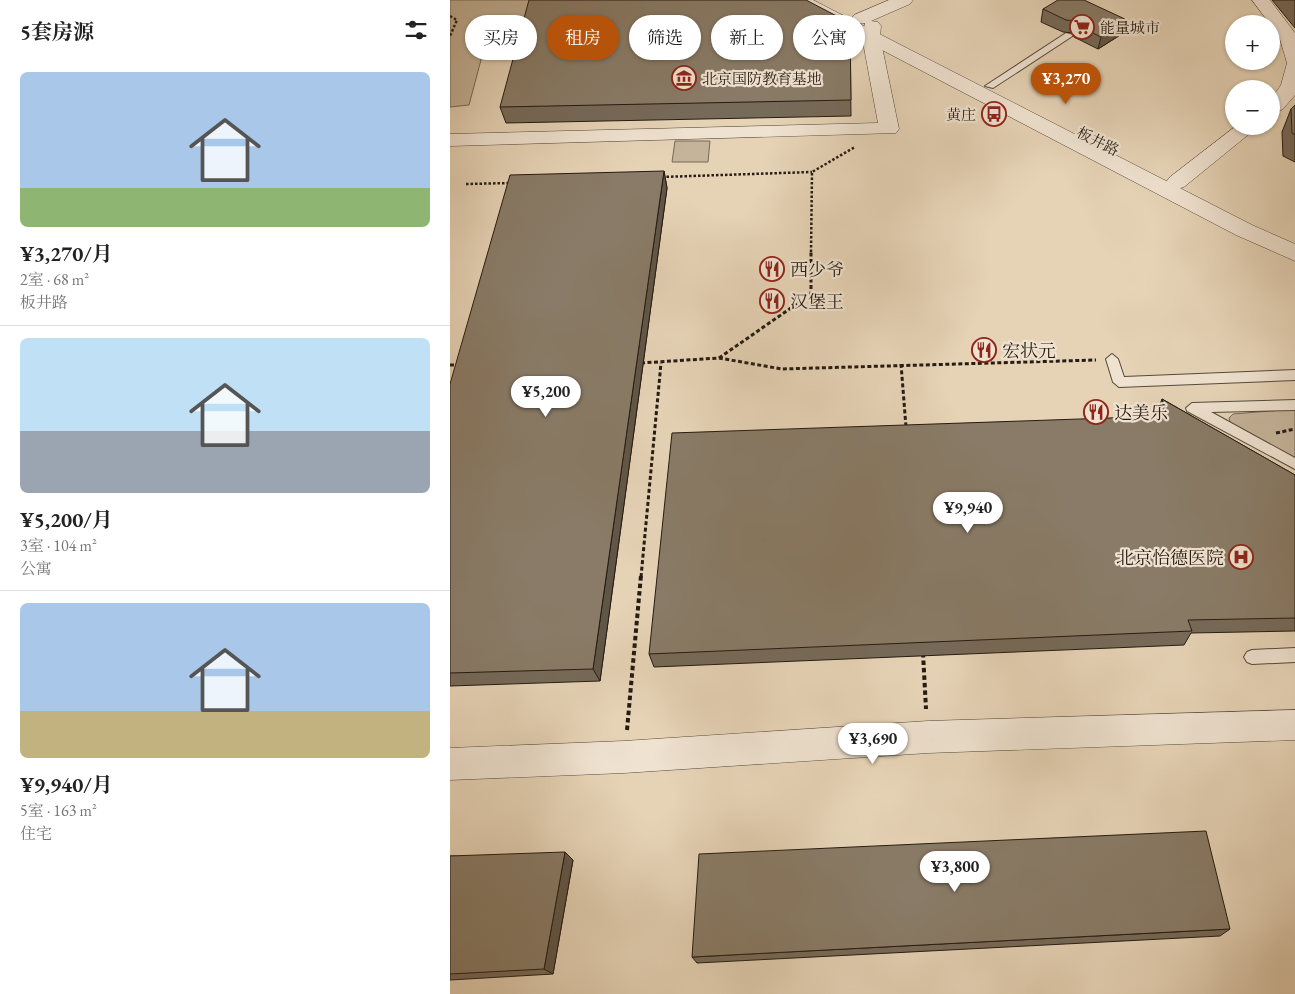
<!DOCTYPE html>
<html lang="zh">
<head>
<meta charset="utf-8">
<style>
	:root { --surface:#fff; --page:#f2f2f2; --text:#222; --muted:#767676; --line:#e0e0e0; --accent:#b45309 }
	body { margin:0; font-family:"EB Garamond","Noto Serif SC",serif; background:var(--page); color:var(--text); height:100vh; display:flex; flex-direction:column; font-size:19px; white-space:nowrap }
	* { box-sizing:border-box; margin:0 }
	p { font-size:16px; color:var(--muted) }
	.icon { flex:none; width:28px; height:28px; fill:none; stroke:currentColor; stroke-width:2; stroke-linecap:round; stroke-linejoin:round }
	.map { position:relative; flex:1; overflow:hidden }
	.drawer { display:flex; flex-direction:column; background:var(--surface); width:450px }
	.drawer>* { flex:none }
	.banner { position:absolute; left:15px; top:15px; width:475px; height:45px; display:flex; gap:10px }
	.buttons { position:absolute; left:775px; top:15px; display:grid; gap:10px }
	.buttons a { display:grid; place-items:center; width:55px; height:55px; border-radius:50%; background:var(--surface); box-shadow:0 1px 4px #0004; font-size:25px }
	.price { position:absolute; translate:-50% -42px; padding:0 11px; border-radius:18px; background:#fff; color:#222; font-size:16px; line-height:32px; filter:drop-shadow(0 1px 2px #0008) }
	.price::after { content:''; position:absolute; left:50%; top:30px; width:15px; height:11px; margin-left:-8px; background:inherit; clip-path:polygon(0 0,100% 0,50% 100%) }
	.price.active { background:var(--accent); color:#fff }
	ul { padding:0; list-style:none }
	li { display:grid; align-content:center; gap:10px; height:265px; padding:0 20px }
	li+li { border-top:1px solid var(--line) }
	li span { display:grid; place-items:center; height:155px; border-radius:8px; color:#555 }
	li>.icon { margin-inline-start:auto }
	span .icon { width:90px; height:90px; fill:#fffc; stroke-width:1 }
	li b { font-size:21px }
	h2 { display:flex; justify-content:space-between; align-items:center; height:60px; padding:0 20px; font-size:21px }
	.tag { padding:0 18px; border-radius:22px; background:var(--surface); box-shadow:0 1px 4px #0004; font-size:18px; line-height:45px }
	.tag.active { background:var(--accent); color:#fff }
	main { display:flex; flex:1; min-height:0 }
	.map>svg:first-child { display:block }
	.green { fill:#c5b49a; stroke:#756856 }
	.lines { fill:none; stroke-linecap:round; stroke-linejoin:round }
	.service-casing { stroke:#55493b; stroke-width:2 }
	.minor-casing { stroke:#55493b; stroke-width:1 }
	.tertiary-casing { stroke:#55493b; stroke-width:1 }
	.path-far2 { stroke:#251b12; stroke-width:2.5; stroke-dasharray:2.5 2; stroke-linecap:butt }
	.path-far1 { stroke:#251b12; stroke-width:3; stroke-dasharray:4 2.5; stroke-linecap:butt }
	.path { stroke:#251b12; stroke-width:4; stroke-dasharray:4.5 3; stroke-linecap:butt }
	.service { fill:#efe2d0; fill-rule:evenodd }
	.minor { fill:#efe2d0; fill-rule:evenodd }
	.tertiary { fill:#efe2d0; fill-rule:evenodd }
	.wall { fill:#766a59; stroke:#251b12 }
	.shaded-wall { fill:#605648; stroke:#251b12 }
	.building { fill:#897b67; stroke:#251b12 }
	.labels { text-anchor:middle; dominant-baseline:central; stroke-width:4.5; stroke-linejoin:round; paint-order:stroke }
	.far-poi-label { font-size:15px; fill:#251b12; stroke:#efe2d0; text-anchor:start }
	.far-street-label { font-size:15px; fill:#251b12; stroke:#efe2d0 }
	.poi-label { font-size:18px; fill:#251b12; stroke:#efe2d0; text-anchor:start }
</style>
</head>
<body>
<main>
<section class="drawer">
<h2>5套房源<svg class="icon" aria-label="filters" viewBox="0 0 24 24"><path d="M4 7h16M4 17h16"/><circle cx="9" cy="7" r="2"/><circle cx="15" cy="17" r="2"/></svg></h2>
<ul>
<li><span style="background:linear-gradient(#a9c7e8 75%,#8fb573 0)"><svg class="icon" aria-label="home" viewBox="0 0 24 24"><path d="M3 11l9-7 9 7M6 9v11h12V9"/></svg></span><div><b>¥3,270/月</b><p>2室 · 68 m²</p><p>板井路</p></div></li>
<li><span style="background:linear-gradient(#bfe0f5 60%,#9aa5b1 0)"><svg class="icon" aria-label="home" viewBox="0 0 24 24"><path d="M3 11l9-7 9 7M6 9v11h12V9"/></svg></span><div><b>¥5,200/月</b><p>3室 · 104 m²</p><p>公寓</p></div></li>
<li><span style="background:linear-gradient(#a9c7e8 70%,#c2b280 0)"><svg class="icon" aria-label="home" viewBox="0 0 24 24"><path d="M3 11l9-7 9 7M6 9v11h12V9"/></svg></span><div><b>¥9,940/月</b><p>5室 · 163 m²</p><p>住宅</p></div></li>
</ul>
</section>
<div class="map">
<svg width="845" height="994" viewBox="0 0 845 994">
	<rect width="100%" height="100%" fill="#e6d3b6"/>
	<filter id="stains"><feTurbulence type="fractalNoise" baseFrequency=".004" numOctaves="4"/><feColorMatrix values="0 0 0 0 .2 0 0 0 0 .09 0 0 0 0 .02 0 0 0 .5 -.17"/></filter>
	<radialGradient id="worn" r=".72"><stop offset=".6" stop-color="#630" stop-opacity="0"/><stop offset="1" stop-color="#630" stop-opacity=".3"/></radialGradient>
	<g class="green">
		<path d="M0,0h82l-11,40 -35,1 -17,64 -19,2z"/>
		<path d="M225,141h35l-2,21h-36z"/>
		<path d="M845,409v51l-64,-35 -2,-7 4,-4z"/>
	</g>
	<g class="lines">
		<defs>
			<g id="service">
				<path d="M616,33l8,2 -81,53 -8,-2z"/>
				<path d="M662,354l6,5 6,18 171,-7v10l-176,7 -6,-5 -7,-23z"/>
				<path d="M845,400v10l-84,2 84,46v11l-108,-58 -1,-3 6,-5z"/>
				<path d="M845,648v14l-43,2 -5,-2 -3,-5 3,-5 5,-2z"/>
			</g>
			<g id="minor">
				<path d="M439,0h24l-3,4 -39,17 7,1 3,4 -1,11 19,92 -3,4 -446,13v-12l428,-11 -16,-86 3,-14h-11l-3,-4 3,-4z"/>
				<path d="M802,0h18l25,33v62l-12,14 -12,6v-16l10,-14 6,-22 -8,-27z"/>
				<path d="M786,126h23l-75,61 -7,2 -7,-2 -4,-5 4,-5z"/>
				<path d="M845,710v30l-367,13 -304,20 -174,7v-32l174,-7 304,-20z"/>
			</g>
			<path id="tertiary" d="M341,0h22l439,225 43,19v17l-59,-26 -442,-231z"/>
		</defs>
		<use href="#service" class="service-casing"/>
		<use href="#minor" class="minor-casing"/>
		<use href="#tertiary" class="tertiary-casing"/>
		<g class="path-far2">
			<path d="M0,16l7,4 -7,16"/>
			<path d="M212,177l150,-5"/>
			<path d="M16,184l45,-1"/>
			<path d="M361,252l1,-80 43,-25"/>
		</g>
		<g class="path-far1">
			<path d="M269,358l92,-64v-43"/>
			<path d="M191,363l78,-5 63,11 314,-9"/>
			<path d="M451,364l5,63"/>
			<path d="M0,365h9"/>
			<path d="M826,433l19,-4"/>
			<path d="M191,577l20,-214"/>
		</g>
		<g class="path">
			<path d="M473,653l3,56"/>
			<path d="M177,730l14,-155"/>
		</g>
		<use href="#service" class="service"/>
		<use href="#minor" class="minor"/>
		<use href="#tertiary" class="tertiary"/>
	</g>
	<g class="wall">
		<path d="M822,0h23v28z"/>
		<path d="M593,9l84,11 -2,12 -27,17 -24,-12v-4l-11,-1 -22,-10z"/>
		<path d="M400,23l1,93 -345,7 -6,-16z"/>
		<path d="M845,105v57l-12,-6 -1,-24 9,-23z"/>
		<path d="M214,171l3,17 -67,493 -150,5v-302z"/>
		<path d="M712,399l133,76v156l-104,2 -7,12 -530,22 -5,-13 507,-237v-2z"/>
		<path d="M0,856l123,4 -20,114 -103,6z"/>
		<path d="M780,929l-10,7 -523,27 -5,-6z"/>
	</g>
	<g class="shaded-wall">
		<path d="M677,20l-2,12 -27,17 3,-12z"/>
		<path d="M214,171l3,17 -67,493 -7,-12z"/>
		<path d="M115,852l8,8 -20,114 -9,-5z"/>
	</g>
	<g class="building">
		<path d="M79,0h277l44,23 1,77 -351,7z"/>
		<path d="M608,0h26l43,20 -26,17 -25,-12 1,-4 -11,-1 -23,-11z"/>
		<path d="M845,105v30l-3,-2 -1,-24z"/>
		<path d="M214,171l-71,498 -143,4v-289l60,-209z"/>
		<path d="M712,399l133,76v143l-107,2 4,11 -543,23 23,-221 495,-17z"/>
		<path d="M756,831l24,98 -538,28 7,-103z"/>
		<path d="M115,852l-21,117 -94,5v-118z"/>
	</g>
	<defs>
		<symbol id="supermarket-ring" viewBox="-11 -11 22 22"><circle r="9.5" fill="#efe2d0" stroke="#8f2418" stroke-width="1.5"/><path d="M-6-5.5h2.5l.6 2H6L4.5 2H-2.5L-4.4-4H-6ZM-1.5 3.2a1.3 1.3 0 1 0 .1 0ZM3 3.2a1.3 1.3 0 1 0 .1 0Z" fill="#8f2418"/></symbol>
		<symbol id="museum-ring" viewBox="-11 -11 22 22"><circle r="9.5" fill="#efe2d0" stroke="#8f2418" stroke-width="1.5"/><path d="M0-6L6-3V-2H-6V-3ZM-5-1h2V3h-2ZM-1-1h2V3h-2ZM3-1h2V3H3ZM-6 4H6V6H-6Z" fill="#8f2418"/></symbol>
		<symbol id="bus-ring" viewBox="-11 -11 22 22"><circle r="9.5" fill="#efe2d0" stroke="#8f2418" stroke-width="1.5"/><path d="M-5-6H5V4H4V6H2V4H-2V6H-4V4H-5ZM-3.5-4V0h7V-4ZM-3.5 1.2v1.5H-2V1.2ZM2 1.2v1.5H3.5V1.2Z" fill="#8f2418"/></symbol>
		<symbol id="restaurant-ring" viewBox="-11 -11 22 22"><circle r="9.5" fill="#efe2d0" stroke="#8f2418" stroke-width="1.5"/><path d="M-5-6h1v4h1v-4h1v4h1v-4h1v5L-1.5 .5V6h-2V.5L-5-1ZM5-6V6H3V1.5H1.5Q1.5-4 5-6Z" fill="#8f2418"/></symbol>
		<symbol id="hospital-ring" viewBox="-11 -11 22 22"><circle r="9.5" fill="#efe2d0" stroke="#8f2418" stroke-width="1.5"/><path d="M-5-5h3v3.5h4V-5h3V5h-3V1.5h-4V5h-3Z" fill="#8f2418"/></symbol>
	</defs>
	<g fill-rule="evenodd">
		<use href="#supermarket-ring" x="618" y="13" width="28" height="28"/>
		<use href="#museum-ring" x="220" y="64" width="28" height="28"/>
		<use href="#bus-ring" x="530" y="100" width="28" height="28"/>
		<use href="#restaurant-ring" x="308" y="255" width="28" height="28"/>
		<use href="#restaurant-ring" x="308" y="287" width="28" height="28"/>
		<use href="#restaurant-ring" x="520" y="336" width="28" height="28"/>
		<use href="#restaurant-ring" x="632" y="398" width="28" height="28"/>
		<use href="#hospital-ring" x="777" y="543" width="28" height="28"/>
	</g>
	<g class="labels">
		<g class="far-poi-label">
			<text x="650" y="27">能量城市</text>
			<text x="252" y="78">北京国防教育基地</text>
			<text x="526" y="114" text-anchor="end">黄庄</text>
		</g>
		<g class="far-street-label">
			<text transform="translate(648 141) rotate(27)">板井路</text>
		</g>
		<g class="poi-label">
			<text x="340" y="269">西少爷</text>
			<text x="340" y="301">汉堡王</text>
			<text x="552" y="350">宏状元</text>
			<text x="664" y="412">达美乐</text>
			<text x="774" y="557" text-anchor="end">北京怡德医院</text>
		</g>
	</g>
	<rect width="100%" height="100%" filter="url(#stains)"/>
	<rect width="100%" height="100%" fill="url(#worn)"/>
</svg>
<div class="buttons">
<a>+</a>
<a>−</a>
</div>
<b class="price active" style="left:616px;top:105px">¥3,270</b>
<b class="price" style="left:96px;top:418px">¥5,200</b>
<b class="price" style="left:518px;top:534px">¥9,940</b>
<b class="price" style="left:423px;top:765px">¥3,690</b>
<b class="price" style="left:505px;top:893px">¥3,800</b>
<div class="banner">
<a class="tag">买房</a>
<a class="tag active">租房</a>
<a class="tag">筛选</a>
<a class="tag">新上</a>
<a class="tag">公寓</a>
</div>
</div>
</main>
</body>
</html>
